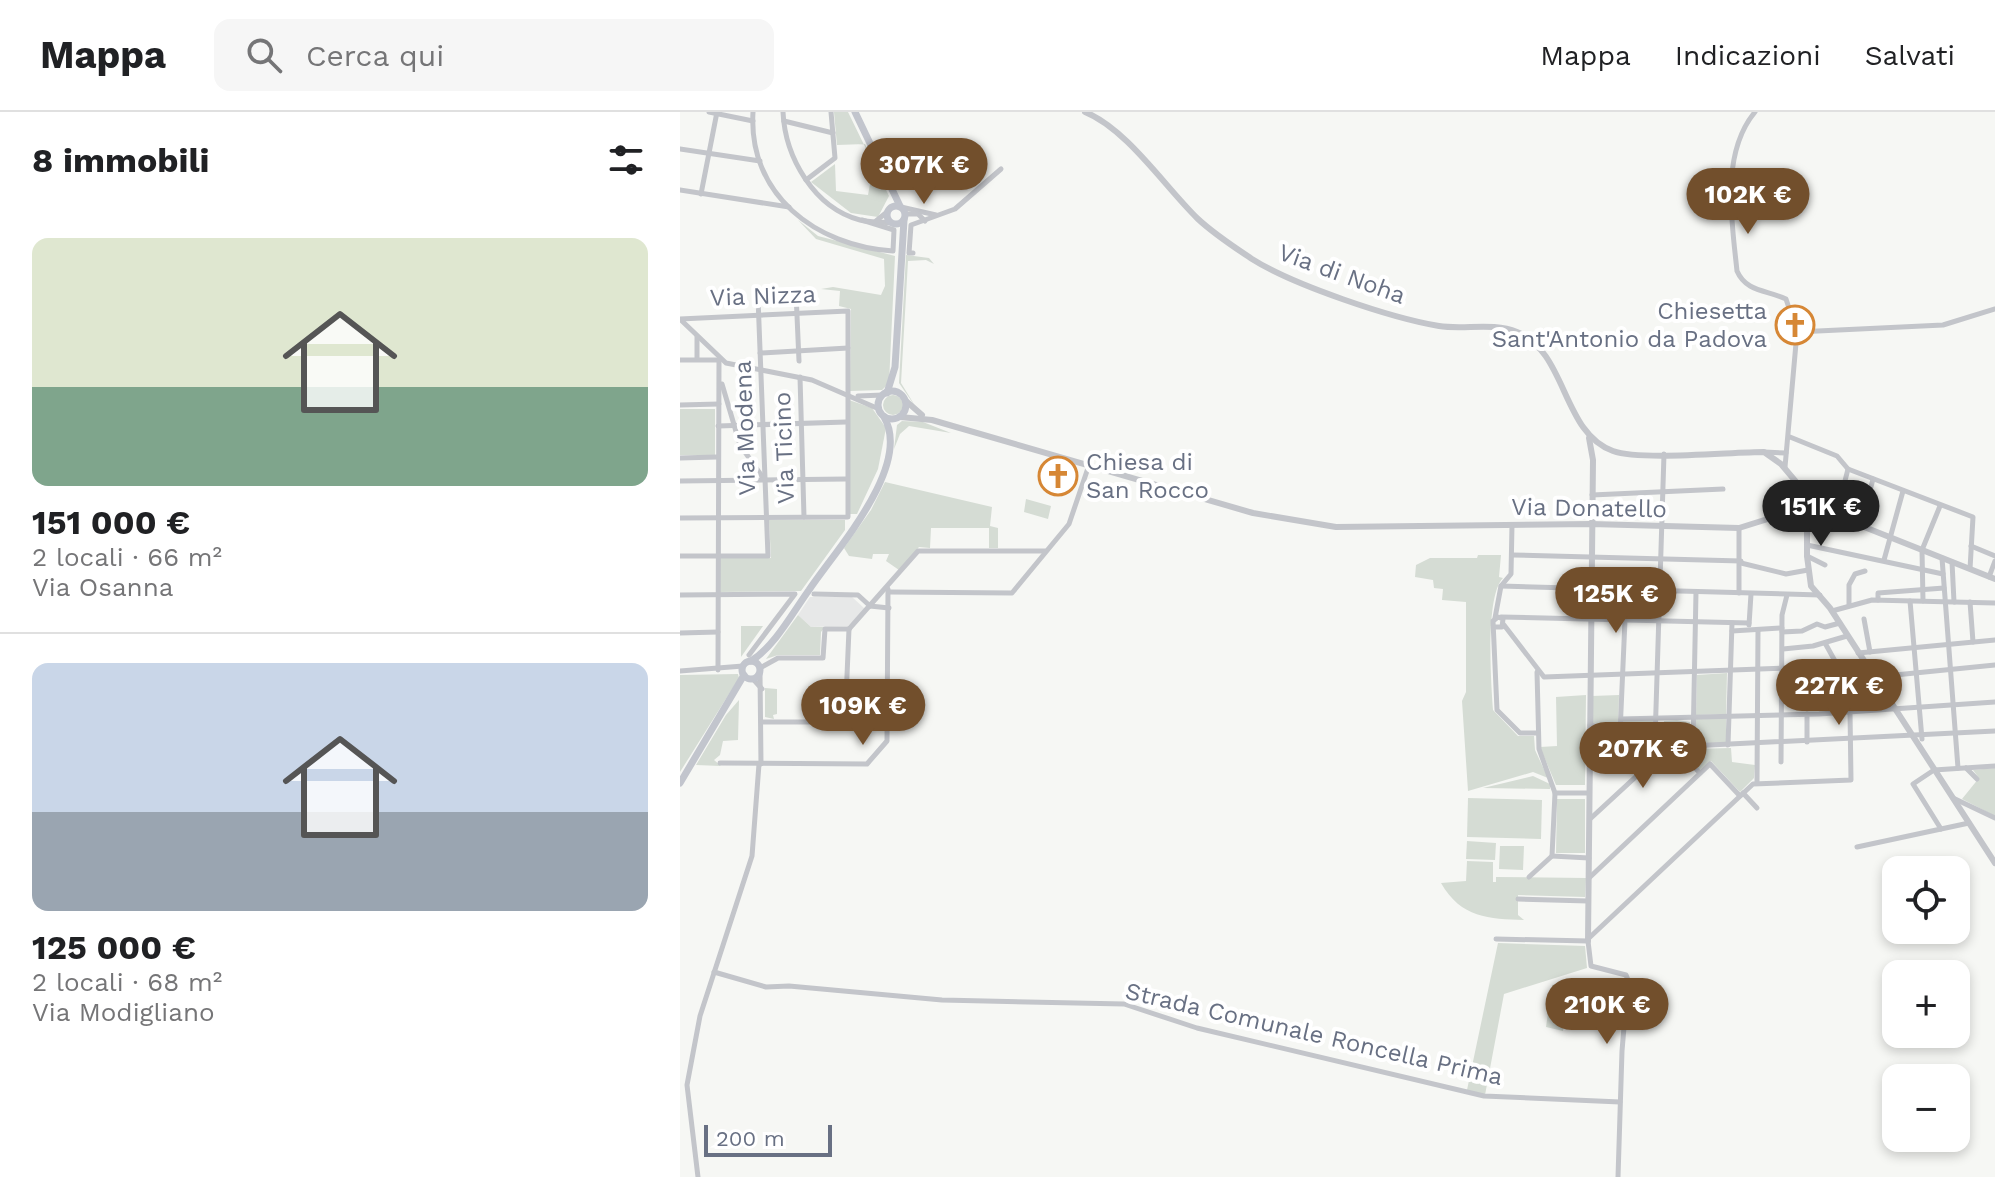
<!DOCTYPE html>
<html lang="it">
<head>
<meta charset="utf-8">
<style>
	:root { --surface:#fff; --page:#f6f6f6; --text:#202124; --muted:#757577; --line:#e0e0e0; --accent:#724f2c }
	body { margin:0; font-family:"Work Sans",sans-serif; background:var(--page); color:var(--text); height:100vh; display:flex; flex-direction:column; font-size:30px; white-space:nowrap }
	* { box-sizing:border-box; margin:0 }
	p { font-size:26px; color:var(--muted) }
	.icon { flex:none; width:44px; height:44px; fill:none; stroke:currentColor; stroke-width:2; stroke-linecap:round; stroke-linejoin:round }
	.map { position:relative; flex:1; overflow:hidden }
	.details { display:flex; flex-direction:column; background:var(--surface); width:680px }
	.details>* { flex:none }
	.fabs { position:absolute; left:1202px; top:744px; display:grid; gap:16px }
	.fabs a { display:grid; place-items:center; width:88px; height:88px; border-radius:16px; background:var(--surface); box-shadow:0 4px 12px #0003; font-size:40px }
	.scale { position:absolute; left:24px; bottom:20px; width:128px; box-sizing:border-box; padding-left:8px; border:4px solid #687083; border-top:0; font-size:22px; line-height:28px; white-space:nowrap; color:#687083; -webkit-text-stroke:6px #fff; paint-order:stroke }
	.price { position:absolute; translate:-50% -68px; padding:0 18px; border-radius:28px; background:var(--accent); color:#fff; font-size:26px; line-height:52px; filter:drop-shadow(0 2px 4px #0008) }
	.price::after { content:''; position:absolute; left:50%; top:48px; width:24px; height:18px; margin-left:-12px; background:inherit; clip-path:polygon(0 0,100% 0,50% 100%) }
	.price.selected { background:#222; color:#fff }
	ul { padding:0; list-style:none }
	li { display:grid; align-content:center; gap:16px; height:424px; padding:0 32px }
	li+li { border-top:2px solid var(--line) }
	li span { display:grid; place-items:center; height:248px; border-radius:16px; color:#555 }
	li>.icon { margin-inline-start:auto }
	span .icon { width:144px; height:144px; fill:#fffc; stroke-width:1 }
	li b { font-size:34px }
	h2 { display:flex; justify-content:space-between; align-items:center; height:96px; padding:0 32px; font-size:34px }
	header { display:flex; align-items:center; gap:48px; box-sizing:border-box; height:112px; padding:0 40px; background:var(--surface); border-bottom:2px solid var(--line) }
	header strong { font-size:38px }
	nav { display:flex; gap:44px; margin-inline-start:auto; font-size:28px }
	.search { width:560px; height:72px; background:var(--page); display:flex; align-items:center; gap:20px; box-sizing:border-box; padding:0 28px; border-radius:16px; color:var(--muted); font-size:30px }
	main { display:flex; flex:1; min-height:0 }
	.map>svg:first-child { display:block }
	.built { fill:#e7e8e8 }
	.green { fill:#d5dcd4 }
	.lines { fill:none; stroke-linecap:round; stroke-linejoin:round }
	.minor { stroke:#c3c5ca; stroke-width:5 }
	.tertiary { stroke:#c3c5ca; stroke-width:6 }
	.secondary { stroke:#c2c5cd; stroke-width:7 }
	.labels { text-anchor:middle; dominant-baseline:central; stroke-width:8; stroke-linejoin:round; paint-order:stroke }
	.street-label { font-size:24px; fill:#687083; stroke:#fff }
	.poi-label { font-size:24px; fill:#687083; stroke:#fff; text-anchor:end }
</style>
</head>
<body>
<header>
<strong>Mappa</strong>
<div class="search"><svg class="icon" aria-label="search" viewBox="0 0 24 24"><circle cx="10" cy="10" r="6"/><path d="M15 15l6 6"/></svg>Cerca qui</div>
<nav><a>Mappa</a><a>Indicazioni</a><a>Salvati</a></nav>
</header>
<main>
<section class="details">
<h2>8 immobili<svg class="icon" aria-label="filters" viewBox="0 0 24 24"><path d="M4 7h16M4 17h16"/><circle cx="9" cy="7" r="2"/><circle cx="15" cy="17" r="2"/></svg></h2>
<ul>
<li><span style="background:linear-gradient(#dfe7d0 60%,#7fa58c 0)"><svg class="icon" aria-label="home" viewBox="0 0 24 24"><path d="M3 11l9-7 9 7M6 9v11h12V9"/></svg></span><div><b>151 000 €</b><p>2 locali · 66 m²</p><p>Via Osanna</p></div></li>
<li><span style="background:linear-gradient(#c9d6e8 60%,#9aa5b1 0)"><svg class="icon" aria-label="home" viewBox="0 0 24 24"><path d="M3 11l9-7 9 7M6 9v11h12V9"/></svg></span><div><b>125 000 €</b><p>2 locali · 68 m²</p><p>Via Modigliano</p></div></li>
</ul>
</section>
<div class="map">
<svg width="1315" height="1065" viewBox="0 0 1315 1065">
	<rect width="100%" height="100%" fill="#f6f7f4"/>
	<path class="built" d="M130,485h42l13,12 -17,17 -37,1 -13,-12z"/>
	<g class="green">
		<path d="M154,0h14l41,84 -11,21 -27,-4 -40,-31 24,-18 1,27 32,4 6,-33 -9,-18 -28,1z"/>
		<path d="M118,108l20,16 77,20 -6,127 -7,7 -32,1 1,-82 -12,-3 1,-15 -19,-2 12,-2 48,8 4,-9 -1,-27 -68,-20z"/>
		<path d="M226,143l23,3 5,6 -8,-4 -18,1 -7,122 16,26 -18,-26z"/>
		<circle cx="213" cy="293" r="10"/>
		<path d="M169,288l23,8 14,20 -8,41 -21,45h-7z"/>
		<rect x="0" y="297" width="35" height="46"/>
		<path d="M222,309l21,1 28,11 -42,-7 -9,8 -6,15 3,-24z"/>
		<path d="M205,370l107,25 -2,19 8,2v20h-9v-20h-58l-1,20 -11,-1 -20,23 -13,-9 3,-7h-16l-1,5 -23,-3 -5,-8 27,-38z"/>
		<path d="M346,387l25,7 -3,13 -24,-7z"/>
		<path d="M89,408h76v10l-44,61 -82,1v-34h52z"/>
		<path d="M798,443h23l-2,22 4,1c-18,18 -12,105 -10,132l25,26h16l1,14 13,28 -15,-6 -65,19 -6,-90 4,-9v-90l-24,-2 1,-11 -9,-1 -1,-8 -18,-3 1,-12 14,-7h47z"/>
		<path d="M118,503l13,12h14l-4,5 -1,23h-42l-12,4z"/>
		<path d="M61,514h22l-22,31z"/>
		<path d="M1047,561l-1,41 -30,1 1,-40z"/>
		<path d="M58,562l1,4 -59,94v-97z"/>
		<path d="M85,576l12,1v25l-4,1 1,4 -9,-2z"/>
		<path d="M906,583l-1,90h-29l-16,-38 17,-1 -1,-49z"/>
		<path d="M939,583l-1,34 -25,-6 -1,-27z"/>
		<path d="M59,588l-1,40 -15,1 -3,14 -6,5 7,6 -25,-1 30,-50z"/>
		<path d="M1046,605v26h-31v-25z"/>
		<path d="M973,608v17l-31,-7 1,-9z"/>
		<path d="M997,608l13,2v17l-27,-2 1,-16z"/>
		<path d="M1051,636l1,14 23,3 -1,13 -14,14 -29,-31 -11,9 -13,-14 2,-7z"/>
		<path d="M1315,656v48l-33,-17 17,-21 -6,-8z"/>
		<path d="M853,664l17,8v5l-67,-1z"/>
		<path d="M788,686l74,2 -1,39 -74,-2z"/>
		<path d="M877,687h28v54h-29z"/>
		<path d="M787,729l29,2 -1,17 -29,-1z"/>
		<path d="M820,734h24l-1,24 -24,-1z"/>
		<path d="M787,749l26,1v20h3v-5l90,1 -1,19 -67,-2v20l6,5c-35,-1 -63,-2 -83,-37l25,-2z"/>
		<path d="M818,831l87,3 2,22 -83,26 -19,101 -18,-5z"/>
		<path d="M891,868l-8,51 -17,-4 6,-42z"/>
	</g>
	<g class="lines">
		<g class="minor">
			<path d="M29,0l44,9"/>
			<path d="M73,0c-5,83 63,134 140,139l1,-21 -32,-10"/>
			<path d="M103,0c2,45 31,96 77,108 11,3 22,1 32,3"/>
			<path d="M1075,0c-35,42 -23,110 -18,159 9,21 30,19 49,28l11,33"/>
			<path d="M104,9l49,12"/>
			<path d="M0,37l80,12"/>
			<path d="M126,68l29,-22 -4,-46"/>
			<path d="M0,78l109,17"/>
			<path d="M21,82l16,-82"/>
			<path d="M221,95l35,8"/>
			<path d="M225,102h13l7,7"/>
			<path d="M196,109l11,-9"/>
			<path d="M233,141h-4l2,-28 44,-16 46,-40"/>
			<path d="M116,181l3,68"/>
			<path d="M1,208l45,43 86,17 67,29"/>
			<path d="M17,225v22"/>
			<path d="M80,241l88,-5"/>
			<path d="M0,248h39"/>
			<path d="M120,265l4,140"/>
			<path d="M42,272l18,61 24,34"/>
			<path d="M178,284l25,-1"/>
			<path d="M0,293l39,-1"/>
			<path d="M38,314l128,-4"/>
			<path d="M1110,325l47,19 11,13 125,48 -3,52"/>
			<path d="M1084,340l22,1"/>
			<path d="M0,346l37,-1"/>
			<path d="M1105,355l12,-135 146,-7 52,-16"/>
			<path d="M0,369l166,-2"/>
			<path d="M912,383l131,-6"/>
			<path d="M1156,404l12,-47"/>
			<path d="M0,406l168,-1v-206l-168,8"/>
			<path d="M1181,414l12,-47"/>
			<path d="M1059,416v65"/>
			<path d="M1127,433l136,29"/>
			<path d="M1291,434l24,10"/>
			<path d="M832,443l229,6"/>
			<path d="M0,444h88l-10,-258"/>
			<path d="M1127,444l18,9"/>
			<path d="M1262,446l16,210"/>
			<path d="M1204,448l19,-69"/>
			<path d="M1272,450l2,40"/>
			<path d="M1061,451l45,11 22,-4"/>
			<path d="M1309,465l6,-16"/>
			<path d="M821,474l319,9"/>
			<path d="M210,480l122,1 57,-69 20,-59"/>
			<path d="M134,482l44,1 12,11"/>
			<path d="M0,483l115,-1 -46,61"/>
			<path d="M1198,488v-7l66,-5"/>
			<path d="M1230,489l12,138"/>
			<path d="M1243,489l-1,-51 18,-44"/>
			<path d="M1290,490l3,40"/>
			<path d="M1169,492v-19l6,-11 10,-3"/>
			<path d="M190,494l19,2"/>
			<path d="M1152,499l40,-11 123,3"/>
			<path d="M821,505l248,6"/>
			<path d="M815,506l6,-32 10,-12 1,-49"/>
			<path d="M1184,507l6,33"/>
			<path d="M824,513l40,52 294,-11"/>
			<path d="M1069,513l2,-31"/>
			<path d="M815,515h7l1,-8 -5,-2 -5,4 4,89 23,23h17"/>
			<path d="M169,517l69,-78h127"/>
			<path d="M1052,519l50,-3"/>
			<path d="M1102,520l20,-1 15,-7 8,3 15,-4"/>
			<path d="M0,521l38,-1"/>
			<path d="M1145,531l25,45"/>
			<path d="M1103,537l30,-3 34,-10"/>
			<path d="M1178,541l137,-13"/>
			<path d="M80,556l18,-10h45l2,-29h24"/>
			<path d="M38,558l1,-310"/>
			<path d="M0,559l63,-5"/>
			<path d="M857,560l2,77 16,44 -3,63 37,2"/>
			<path d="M80,561l1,91"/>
			<path d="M1195,565l120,-12"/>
			<path d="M73,567l9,10"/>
			<path d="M1102,579l98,-4"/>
			<path d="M941,607l198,-5 176,-12"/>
			<path d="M82,610h83l4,-93"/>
			<path d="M910,613l100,21 305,-15"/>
			<path d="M940,621l5,-113"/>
			<path d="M975,628l9,-286"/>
			<path d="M1127,630v-28"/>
			<path d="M1002,633l2,12 16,16"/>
			<path d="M1013,633l3,-153"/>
			<path d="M1048,633l4,-122"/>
			<path d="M1101,650l1,-147 5,-20"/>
			<path d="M40,651l147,1 20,-23 1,-152"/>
			<path d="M1286,656l11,11"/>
			<path d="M1077,671l1,-153"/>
			<path d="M875,681h34"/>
			<path d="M1063,681l14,15"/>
			<path d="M1273,686l42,20"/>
			<path d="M910,707l77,-71 2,-6"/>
			<path d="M1261,717l-28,-45 21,-14 61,-4"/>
			<path d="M1177,735l112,-24"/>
			<path d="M849,765l23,-21"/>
			<path d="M909,766l121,-114 30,32"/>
			<path d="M838,787l70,2"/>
			<path d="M909,826l164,-154 98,-4 -1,-68"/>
			<path d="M816,827l92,2 3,25 35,9 2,5 -6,71 -4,126"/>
			<path d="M34,860l52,15 23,-1 153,14 182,4 73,24 287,68 136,6"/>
			<path d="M18,1065l-11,-92 13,-69 52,-160 7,-92"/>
		</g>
		<g class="tertiary">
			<path d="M405,0c42,17 80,75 113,107 16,15 36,28 54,40 41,26 139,59 187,67 25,4 54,-4 78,6 50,20 45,101 96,119 28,10 117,1 151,1l17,12 38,45 176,70"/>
			<path d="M226,289l16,14"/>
			<path d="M220,305l32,3 321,93 83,14 255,-3 148,4 64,-20"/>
			<path d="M1127,399v45l4,30 19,22 165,255"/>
			<path d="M908,829l5,-481 -4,-22"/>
		</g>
		<g class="secondary">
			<path d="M175,0l45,94"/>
			<circle cx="216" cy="103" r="9"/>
			<circle cx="212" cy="293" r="14"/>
			<path d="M207,281l8,-26 9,-147"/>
			<circle cx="71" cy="558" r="9"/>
			<path d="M71,549c24,-15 42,-49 58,-71 26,-39 104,-124 75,-173"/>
			<path d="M0,671l64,-108"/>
		</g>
	</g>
	<defs>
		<symbol id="church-ring" viewBox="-11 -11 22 22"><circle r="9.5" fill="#fff" stroke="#d68735" stroke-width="1.5"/><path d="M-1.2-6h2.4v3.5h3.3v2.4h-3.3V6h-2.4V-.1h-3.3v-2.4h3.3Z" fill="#d68735"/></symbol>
	</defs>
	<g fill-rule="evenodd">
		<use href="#church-ring" x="1093" y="191" width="44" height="44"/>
		<use href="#church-ring" x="356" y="342" width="44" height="44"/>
	</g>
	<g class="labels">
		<g class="street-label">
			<text transform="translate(662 162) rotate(20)">Via di Noha</text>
			<text transform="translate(83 184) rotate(-2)">Via Nizza</text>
			<text transform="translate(65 316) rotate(-92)">Via Modena</text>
			<text transform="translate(104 336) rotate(-92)">Via Ticino</text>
			<text transform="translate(909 396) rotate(1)">Via Donatello</text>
			<text transform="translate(634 922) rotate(13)">Strada Comunale Roncella Prima</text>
		</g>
		<g class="poi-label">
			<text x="1087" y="199">Chiesetta<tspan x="1087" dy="28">Sant'Antonio da Padova</tspan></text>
			<text x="406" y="350" text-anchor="start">Chiesa di<tspan x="406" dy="28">San Rocco</tspan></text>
		</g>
	</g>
</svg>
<div class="fabs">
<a><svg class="icon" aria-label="locate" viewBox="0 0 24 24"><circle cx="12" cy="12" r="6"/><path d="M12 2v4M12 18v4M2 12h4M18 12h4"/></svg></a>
<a>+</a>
<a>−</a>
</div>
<div class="scale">200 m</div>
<b class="price" style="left:244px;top:94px">307K €</b>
<b class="price" style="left:1068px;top:124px">102K €</b>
<b class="price selected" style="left:1141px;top:436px">151K €</b>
<b class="price" style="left:936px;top:523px">125K €</b>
<b class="price" style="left:1159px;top:615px">227K €</b>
<b class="price" style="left:183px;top:635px">109K €</b>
<b class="price" style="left:963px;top:678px">207K €</b>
<b class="price" style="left:927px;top:934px">210K €</b>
</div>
</main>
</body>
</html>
